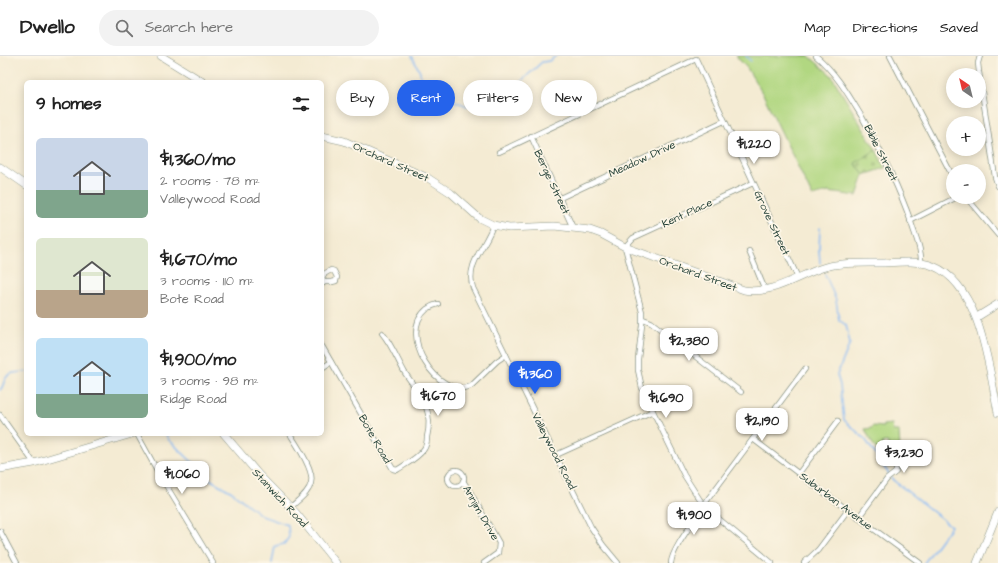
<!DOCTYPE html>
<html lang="en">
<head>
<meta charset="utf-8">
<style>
	:root { --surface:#fff; --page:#f2f2f2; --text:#222; --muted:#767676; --line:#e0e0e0; --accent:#2563eb }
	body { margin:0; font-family:"Architects Daughter",sans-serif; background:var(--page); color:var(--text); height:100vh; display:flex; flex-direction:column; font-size:15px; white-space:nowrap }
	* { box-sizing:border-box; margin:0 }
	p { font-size:13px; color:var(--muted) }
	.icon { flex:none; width:22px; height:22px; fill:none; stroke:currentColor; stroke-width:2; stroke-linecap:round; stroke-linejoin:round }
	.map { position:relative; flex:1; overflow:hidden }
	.side { position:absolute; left:24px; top:24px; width:300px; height:356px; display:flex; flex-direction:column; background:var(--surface); border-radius:6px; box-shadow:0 2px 10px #0003 }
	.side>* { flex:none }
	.guide { position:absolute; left:336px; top:24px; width:380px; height:36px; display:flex; gap:8px }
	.needle { width:26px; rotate:325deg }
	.fabs { position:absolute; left:946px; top:12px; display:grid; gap:8px }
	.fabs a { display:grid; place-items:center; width:40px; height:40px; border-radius:50%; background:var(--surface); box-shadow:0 2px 10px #0003; font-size:20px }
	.price { position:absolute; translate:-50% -34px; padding:0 9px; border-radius:8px; background:#fff; color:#222; font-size:13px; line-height:26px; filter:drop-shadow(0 1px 2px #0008) }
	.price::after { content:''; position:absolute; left:50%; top:24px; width:12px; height:9px; margin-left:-6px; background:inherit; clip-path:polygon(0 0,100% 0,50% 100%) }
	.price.on { background:var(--accent); color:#fff }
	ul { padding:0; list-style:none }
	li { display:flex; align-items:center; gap:12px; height:100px; padding:0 12px }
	li span { display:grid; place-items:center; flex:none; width:112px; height:80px; border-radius:6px; color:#555 }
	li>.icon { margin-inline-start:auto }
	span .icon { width:48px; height:48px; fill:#fffc; stroke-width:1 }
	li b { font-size:17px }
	h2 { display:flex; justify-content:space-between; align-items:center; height:48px; padding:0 12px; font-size:17px }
	.pill { padding:0 14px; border-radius:18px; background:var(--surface); box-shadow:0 2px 10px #0003; font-size:14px; line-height:36px }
	.pill.on { background:var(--accent); color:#fff }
	header { display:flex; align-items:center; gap:24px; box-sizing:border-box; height:56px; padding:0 20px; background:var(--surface); border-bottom:1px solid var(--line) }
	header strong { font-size:19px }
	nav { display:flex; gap:22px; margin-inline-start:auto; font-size:14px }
	.search { width:280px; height:36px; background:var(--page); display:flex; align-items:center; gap:10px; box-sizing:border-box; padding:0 14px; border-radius:22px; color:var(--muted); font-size:15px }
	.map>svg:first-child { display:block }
	.green { fill:#b1d781; stroke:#688a5a }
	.cemetery { fill:url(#cemetery-stones); stroke:#688a5a }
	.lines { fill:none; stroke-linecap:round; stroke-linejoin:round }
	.stream { stroke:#87baf5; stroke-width:1.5 }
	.street-casing { stroke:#8a9484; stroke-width:6 }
	.secondary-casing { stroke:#8a9484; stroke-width:8 }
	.primary-casing { stroke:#8a9484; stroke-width:8 }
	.street { stroke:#fff; stroke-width:4.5 }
	.secondary { stroke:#fff; stroke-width:7 }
	.primary { stroke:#fff; stroke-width:7 }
	.labels { text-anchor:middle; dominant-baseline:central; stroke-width:3.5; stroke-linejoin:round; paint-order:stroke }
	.street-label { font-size:11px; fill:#1f3d34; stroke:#fcf5e5 }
</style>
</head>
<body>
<header>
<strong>Dwello</strong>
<div class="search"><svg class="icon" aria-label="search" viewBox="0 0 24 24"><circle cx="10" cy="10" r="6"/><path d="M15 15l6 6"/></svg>Search here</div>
<nav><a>Map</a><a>Directions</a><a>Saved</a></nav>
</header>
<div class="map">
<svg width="998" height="507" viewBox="0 0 998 507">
	<defs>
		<pattern id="cemetery-stones" width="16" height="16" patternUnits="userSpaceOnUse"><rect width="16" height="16" fill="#b1d781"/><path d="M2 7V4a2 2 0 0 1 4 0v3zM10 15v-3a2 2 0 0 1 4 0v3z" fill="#98b970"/></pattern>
	</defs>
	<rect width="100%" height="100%" fill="#fcf5e5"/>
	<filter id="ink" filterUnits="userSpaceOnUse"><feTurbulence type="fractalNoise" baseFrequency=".025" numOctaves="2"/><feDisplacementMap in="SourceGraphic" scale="8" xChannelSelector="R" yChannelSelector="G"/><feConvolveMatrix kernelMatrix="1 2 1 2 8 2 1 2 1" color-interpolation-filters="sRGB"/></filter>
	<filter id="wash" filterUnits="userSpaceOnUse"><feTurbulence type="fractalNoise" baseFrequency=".012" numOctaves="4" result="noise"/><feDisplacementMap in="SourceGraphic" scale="16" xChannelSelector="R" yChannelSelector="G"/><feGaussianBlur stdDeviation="0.9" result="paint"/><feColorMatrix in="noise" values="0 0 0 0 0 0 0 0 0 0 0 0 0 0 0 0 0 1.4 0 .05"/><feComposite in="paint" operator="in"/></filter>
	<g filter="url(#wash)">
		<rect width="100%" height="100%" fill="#f4ebd3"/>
		<g class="green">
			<path d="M736,0h73l22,19 45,75 -20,13 8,12 -7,21 -29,-4 -16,4 -48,-100 -17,-28z"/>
			<path d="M892,368l1,7h6l1,19 -12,1v-9h-5l-3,11c-7,-7 -11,-16 -15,-24l7,-1 1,-2 10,1v-2z"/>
		</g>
		<path class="cemetery" d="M876,94l9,18 -21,7 -9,-12z"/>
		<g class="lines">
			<g class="stream">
				<path d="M412,0l8,16 2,16 10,10 18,1 17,7 22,-19 9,-3 19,1 25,-23 7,-1 7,-5"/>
				<path d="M746,0l5,5"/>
				<path d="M820,207l-1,-13 1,-22"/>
				<path d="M825,218l11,26 3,20 7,5 4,18 -13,32 3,10 4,35 21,19 28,41 58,46 -27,37"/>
				<path d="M0,334c3,-3 3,-5 4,-8 3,-11 13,-9 22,-10"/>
				<path d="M166,378l2,5 43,41 21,12 30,24 26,9 1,12 -5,7 -9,2 -3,17"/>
			</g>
		</g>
	</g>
	<g filter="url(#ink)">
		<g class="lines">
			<defs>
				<g id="street">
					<path d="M816,0c20,17 32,38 46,61 19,34 36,68 49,105 4,14 11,27 10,41"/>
					<path d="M890,0l63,121"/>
					<path d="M980,0l-2,7 1,9 16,105 3,9"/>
					<path d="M531,80l42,92"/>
					<path d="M499,96l197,-93 102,219"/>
					<path d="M753,127l-120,55 -8,9 17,65v13l-4,34v11l4,18 7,15 35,72 16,25 8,9 11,10 53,44"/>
					<path d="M966,141l32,38"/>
					<path d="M560,142l164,-77"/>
					<path d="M910,165l47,-24"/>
					<path d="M493,169c-7,21 -28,40 -20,63l118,239 12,18 15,18"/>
					<path d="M749,195l16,39"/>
					<path d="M322,228l3,-2h7l4,-1 1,-4 -3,-6 -3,-1 -7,4 -2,4 3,4"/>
					<path d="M438,248c-4,1 -8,3 -11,5 -31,25 11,91 44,77l26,-25 9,-6"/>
					<path d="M643,263l8,3 90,70"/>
					<path d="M322,290l65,113 6,10 4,1c9,-6 21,-12 27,-21 2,-3 3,-8 3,-12 7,-29 -7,-42 -22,-64 -8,-14 -13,-28 -23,-40"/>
					<path d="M322,312l9,-6"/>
					<path d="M0,359l34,48"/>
					<path d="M137,378l21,38 55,91"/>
					<path d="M290,378c7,11 25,37 21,49 -2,10 -13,17 -20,24"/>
					<path d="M753,383l58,44 109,80"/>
					<path d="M556,399l97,-44"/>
					<circle cx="456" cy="422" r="8"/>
					<path d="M799,417l39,-52"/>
					<path d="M463,425l6,9 30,53 -1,10 -14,10"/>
					<path d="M858,462l29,-39 9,-7 1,-10"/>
					<path d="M0,475l17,32"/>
					<path d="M671,507c1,-15 28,-48 37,-64l97,-130"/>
					<path d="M804,507l14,-13 30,-40"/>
				</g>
				<g id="secondary">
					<path d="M161,0l42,26"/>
					<path d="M322,80l22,5 84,37 23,15 28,25 14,7 16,3 45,-2 36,4 11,4 24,13 119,43c28,5 53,-14 78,-22 18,-6 40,-5 60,-5 17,-1 35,-3 51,3 48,19 56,103 65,147"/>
					<path d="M0,111l26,18"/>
					<path d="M977,261l21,-13"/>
					<path d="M224,378l35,41 37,38 40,50"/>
					<path d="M0,413l34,-6 98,-29"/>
				</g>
				<path id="primary" d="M977,507l21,-51"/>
			</defs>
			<use href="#street" class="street-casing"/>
			<use href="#secondary" class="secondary-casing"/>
			<use href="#primary" class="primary-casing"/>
			<use href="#street" class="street"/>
			<use href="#secondary" class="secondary"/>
			<use href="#primary" class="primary"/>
		</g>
	</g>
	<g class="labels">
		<g class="street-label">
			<text transform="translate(881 97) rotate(63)">Bible Street</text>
			<text transform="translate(642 103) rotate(-25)">Meadow Drive</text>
			<text transform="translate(391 106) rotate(24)">Orchard Street</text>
			<text transform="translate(552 126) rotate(65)">Berge Street</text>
			<text transform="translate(687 157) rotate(-25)">Kent Place</text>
			<text transform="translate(772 167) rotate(65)">Grove Street</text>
			<text transform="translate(698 218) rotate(20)">Orchard Street</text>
			<text transform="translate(375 383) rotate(60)">Bote Road</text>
			<text transform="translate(554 395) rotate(63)">Valleywood Road</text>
			<text transform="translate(280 442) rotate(47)">Stanwich Road</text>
			<text transform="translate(836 445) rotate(37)">Suburban Avenue</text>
			<text transform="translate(481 457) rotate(60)">Annjim Drive</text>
		</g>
	</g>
</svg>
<div class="fabs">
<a><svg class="needle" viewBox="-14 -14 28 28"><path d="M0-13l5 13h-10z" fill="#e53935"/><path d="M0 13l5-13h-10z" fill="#767676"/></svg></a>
<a>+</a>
<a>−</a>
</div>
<b class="price" style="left:754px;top:109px">$1,220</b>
<b class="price" style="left:689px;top:306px">$2,380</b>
<b class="price on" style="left:535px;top:339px">$1,360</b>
<b class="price" style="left:438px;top:361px">$1,670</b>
<b class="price" style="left:666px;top:363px">$1,690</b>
<b class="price" style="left:762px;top:386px">$2,190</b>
<b class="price" style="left:904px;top:418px">$3,230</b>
<b class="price" style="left:182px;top:439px">$1,060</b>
<b class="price" style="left:694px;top:480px">$1,900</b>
<div class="guide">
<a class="pill">Buy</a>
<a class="pill on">Rent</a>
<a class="pill">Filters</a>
<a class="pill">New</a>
</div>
<section class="side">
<h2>9 homes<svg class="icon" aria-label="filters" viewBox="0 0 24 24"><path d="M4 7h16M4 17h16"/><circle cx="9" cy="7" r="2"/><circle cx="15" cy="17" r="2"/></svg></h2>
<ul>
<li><span style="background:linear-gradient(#c9d6e8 65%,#7fa58c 0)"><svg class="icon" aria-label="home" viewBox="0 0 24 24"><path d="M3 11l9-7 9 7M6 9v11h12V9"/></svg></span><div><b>$1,360/mo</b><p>2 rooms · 78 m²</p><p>Valleywood Road</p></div></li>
<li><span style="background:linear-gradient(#dfe7d0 65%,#b9a48a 0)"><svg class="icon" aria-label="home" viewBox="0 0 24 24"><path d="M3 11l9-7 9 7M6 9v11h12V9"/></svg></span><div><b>$1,670/mo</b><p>3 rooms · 110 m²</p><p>Bote Road</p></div></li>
<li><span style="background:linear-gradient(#bfe0f5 70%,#7fa58c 0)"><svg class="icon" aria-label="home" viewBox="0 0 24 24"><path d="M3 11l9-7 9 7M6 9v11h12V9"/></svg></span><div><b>$1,900/mo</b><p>3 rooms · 98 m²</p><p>Ridge Road</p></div></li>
</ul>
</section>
</div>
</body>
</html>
